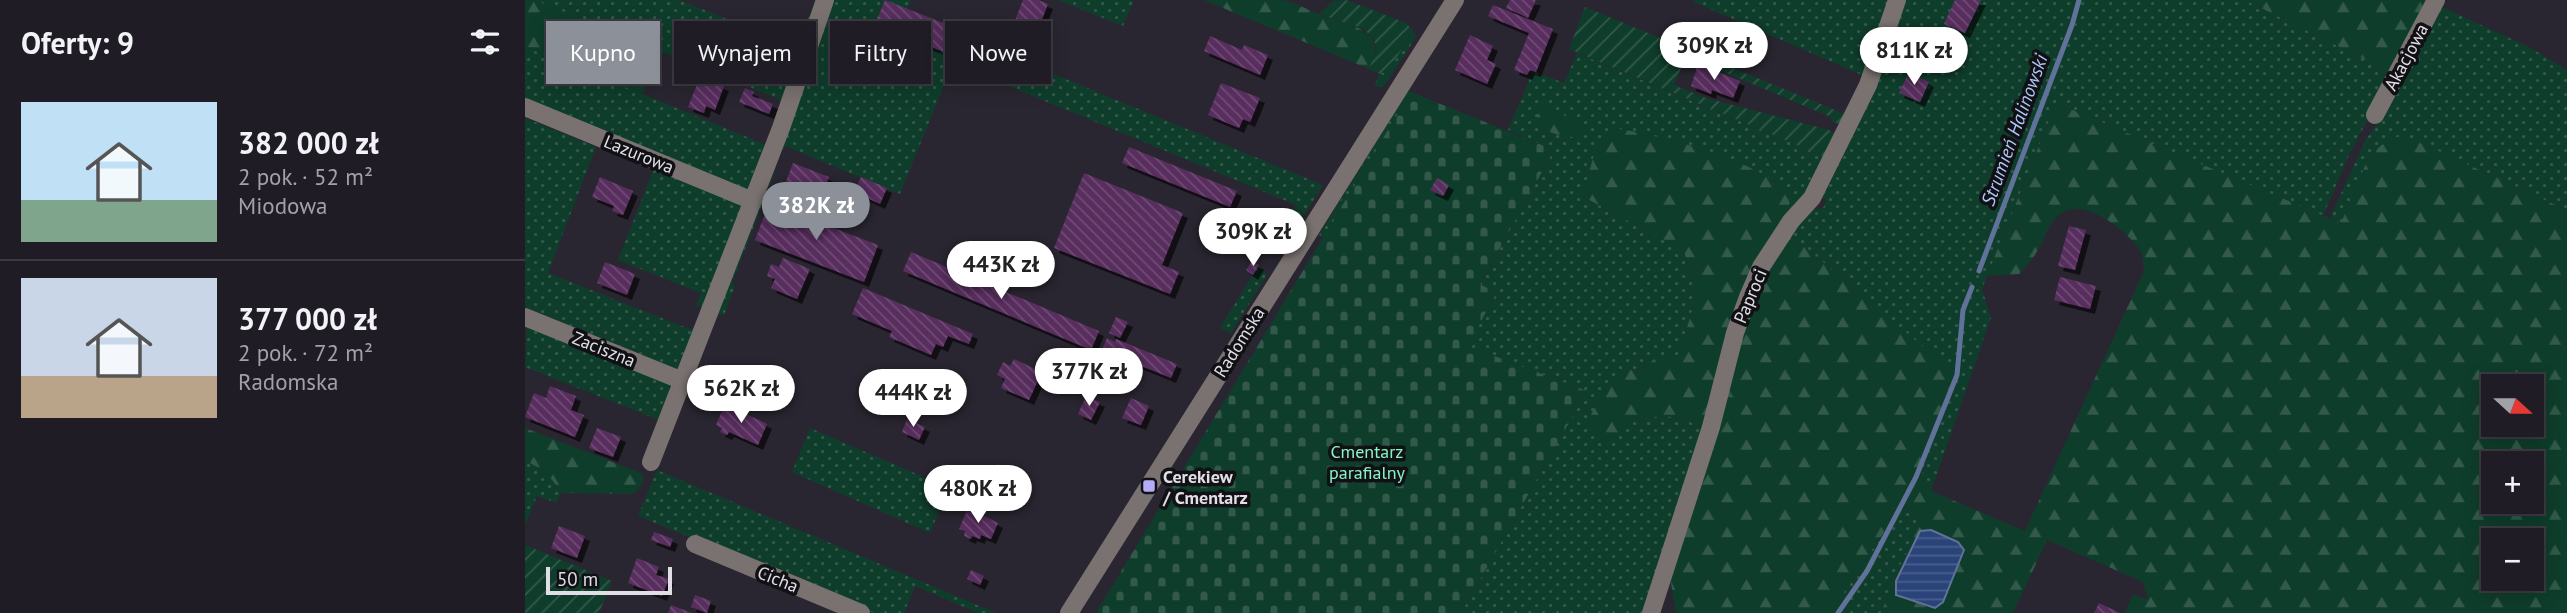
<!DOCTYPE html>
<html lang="pl">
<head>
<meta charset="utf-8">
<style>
	:root { --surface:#201c25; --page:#2d2932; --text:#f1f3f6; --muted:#a2a1a7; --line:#3d3a42; --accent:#8c9099 }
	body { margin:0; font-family:"PT Sans",sans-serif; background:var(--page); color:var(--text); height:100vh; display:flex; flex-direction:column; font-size:26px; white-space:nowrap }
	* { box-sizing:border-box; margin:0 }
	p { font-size:23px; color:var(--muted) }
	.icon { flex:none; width:38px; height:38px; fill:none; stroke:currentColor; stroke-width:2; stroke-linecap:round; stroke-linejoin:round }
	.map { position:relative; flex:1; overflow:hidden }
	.side { display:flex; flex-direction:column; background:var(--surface); width:525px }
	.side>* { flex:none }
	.guide { position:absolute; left:21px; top:21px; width:665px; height:63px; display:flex; gap:14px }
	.needle { width:46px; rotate:111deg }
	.fabs { position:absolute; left:1956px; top:374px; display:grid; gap:14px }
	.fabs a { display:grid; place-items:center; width:63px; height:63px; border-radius:0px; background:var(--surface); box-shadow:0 4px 18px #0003,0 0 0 2px var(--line); font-size:35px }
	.scale { position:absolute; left:21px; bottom:18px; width:126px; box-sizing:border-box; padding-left:7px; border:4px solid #e1dee6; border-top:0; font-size:19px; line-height:24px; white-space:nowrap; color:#e1dee6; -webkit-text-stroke:5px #111015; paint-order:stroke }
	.price { position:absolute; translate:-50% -60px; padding:0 16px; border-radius:24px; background:#fff; color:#222; font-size:23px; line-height:46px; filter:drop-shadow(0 2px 4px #0008) }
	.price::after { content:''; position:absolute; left:50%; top:42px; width:21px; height:16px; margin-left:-10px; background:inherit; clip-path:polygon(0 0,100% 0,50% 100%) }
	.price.on { background:var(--accent); color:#fff }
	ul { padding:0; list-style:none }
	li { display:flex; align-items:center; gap:21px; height:175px; padding:0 21px }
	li+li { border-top:2px solid var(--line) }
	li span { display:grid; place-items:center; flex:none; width:196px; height:140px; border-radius:0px; color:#555 }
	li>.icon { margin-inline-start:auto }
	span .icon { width:84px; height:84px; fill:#fffc; stroke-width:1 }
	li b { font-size:30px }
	h2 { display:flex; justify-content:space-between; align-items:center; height:84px; padding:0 21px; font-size:30px }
	.chip { padding:0 24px; border-radius:0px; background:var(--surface); box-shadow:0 4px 18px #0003,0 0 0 2px var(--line); font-size:24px; line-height:63px }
	.chip.on { background:var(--accent); color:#fff }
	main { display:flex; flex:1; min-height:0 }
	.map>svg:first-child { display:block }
	.grass { fill:url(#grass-dots) }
	.forest { fill:url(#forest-firs); fill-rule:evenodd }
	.cemetery { fill:url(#cemetery-stones) }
	.garden { fill:url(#garden-furrows) }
	.water { fill:url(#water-rules); stroke:#61729a; stroke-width:2 }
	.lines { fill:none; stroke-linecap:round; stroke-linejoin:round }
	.stream { stroke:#61729a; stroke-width:5 }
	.building { fill:url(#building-back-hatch); filter:url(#shadow) }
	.minor { stroke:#797270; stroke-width:18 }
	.poi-dot { fill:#b4acf9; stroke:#111015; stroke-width:2.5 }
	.labels { text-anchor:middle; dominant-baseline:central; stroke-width:7; stroke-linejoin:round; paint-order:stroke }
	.street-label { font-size:18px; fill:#e1dee6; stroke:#111015 }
	.park-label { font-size:18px; fill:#86f5c3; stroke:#111015 }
	.poi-label { font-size:18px; font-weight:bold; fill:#e1dee6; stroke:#111015; text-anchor:start }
	.water-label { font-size:19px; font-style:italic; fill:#adc7f8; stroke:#111015 }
</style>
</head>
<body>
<main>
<section class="side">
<h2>Oferty: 9<svg class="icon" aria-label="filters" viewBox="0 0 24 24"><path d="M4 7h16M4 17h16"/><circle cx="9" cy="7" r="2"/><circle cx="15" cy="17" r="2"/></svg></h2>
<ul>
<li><span style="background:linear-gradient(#bfe0f5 70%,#7fa58c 0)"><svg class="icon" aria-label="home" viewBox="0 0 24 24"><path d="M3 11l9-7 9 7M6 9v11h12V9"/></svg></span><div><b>382 000 zł</b><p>2 pok. · 52 m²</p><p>Miodowa</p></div></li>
<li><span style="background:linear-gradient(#c9d6e8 70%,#b9a48a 0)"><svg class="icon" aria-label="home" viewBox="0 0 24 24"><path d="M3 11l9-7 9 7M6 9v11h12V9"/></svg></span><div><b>377 000 zł</b><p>2 pok. · 72 m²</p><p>Radomska</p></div></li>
</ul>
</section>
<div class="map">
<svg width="2042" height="613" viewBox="0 0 2042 613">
	<defs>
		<pattern id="grass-dots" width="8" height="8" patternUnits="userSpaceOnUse" patternTransform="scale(1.75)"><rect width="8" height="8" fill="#0f3d2b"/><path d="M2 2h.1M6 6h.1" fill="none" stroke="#32594a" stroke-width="1.8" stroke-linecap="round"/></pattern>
		<pattern id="forest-firs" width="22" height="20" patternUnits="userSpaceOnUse" patternTransform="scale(1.75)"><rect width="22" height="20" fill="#0f3d2b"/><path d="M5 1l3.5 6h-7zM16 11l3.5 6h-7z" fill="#32594a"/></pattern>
		<pattern id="cemetery-stones" width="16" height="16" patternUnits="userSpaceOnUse" patternTransform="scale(1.75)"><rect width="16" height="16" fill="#0f3d2b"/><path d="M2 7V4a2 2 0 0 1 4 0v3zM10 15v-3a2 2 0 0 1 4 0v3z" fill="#32594a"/></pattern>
		<pattern id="garden-furrows" width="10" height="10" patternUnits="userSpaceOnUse" patternTransform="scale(1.75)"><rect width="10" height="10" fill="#0f3d2b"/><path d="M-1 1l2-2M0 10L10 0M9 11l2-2" fill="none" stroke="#32594a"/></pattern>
		<pattern id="water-rules" width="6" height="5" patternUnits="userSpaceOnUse" patternTransform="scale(1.75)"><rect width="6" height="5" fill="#2a4479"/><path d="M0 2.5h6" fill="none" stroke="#495f8c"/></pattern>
		<pattern id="building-back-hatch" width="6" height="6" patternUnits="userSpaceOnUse" patternTransform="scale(1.75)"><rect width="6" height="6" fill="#582d5e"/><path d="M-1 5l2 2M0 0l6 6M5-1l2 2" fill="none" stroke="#704b75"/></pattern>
		<filter id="shadow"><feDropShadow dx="5" dy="5" stdDeviation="0" flood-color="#0009"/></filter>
	</defs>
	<rect width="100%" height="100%" fill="#2a2631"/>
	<g class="grass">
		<path d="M9,0h145l119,47 17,-47h7l-36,102z"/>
		<path d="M306,0h80l-4,9 -22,-9 -9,24 70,29 10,-25 12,-3 23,11 38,28 294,121 -41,65 -12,-2 26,-43 -343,-142 -53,131 -115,-48 -2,5 -5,-2z"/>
		<path d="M533,0h76l-11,26z"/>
		<path d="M1169,0h551l147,73 -45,86 -24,57 -267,-113 -74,186 9,29 -60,173 -10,-14 31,-105 -161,-137 20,-25 12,-2 4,-8 -10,-4 47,-120 -170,-74z"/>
		<path d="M1917,7l87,40 38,23v140l-164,-75 -33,19 -28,69 -12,-5 36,-79 17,-23z"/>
		<path d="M888,31l3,6 -30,46 -5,4 -7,-1 6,-12 9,-4z"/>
		<path d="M0,46l244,100 -21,43 -7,2 -216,-89z"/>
		<path d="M1052,53l251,105 -42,66 -10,-43 -99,-40 -95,55 102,55 12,47 -19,62 -56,12 8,47 38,-3 38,10 -63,187h-181l126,-222 -120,-45 29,-52 -16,-9 74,-135 -46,-20 25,-59 31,12z"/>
		<path d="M883,91l3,1 -88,146 -4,-3z"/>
		<path d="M0,118l71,29 -48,126 139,55 10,1 -16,42 -156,-64z"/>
		<path d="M245,167l6,1 -44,116 3,2 -11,29 -6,-1 -1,-3z"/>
		<path d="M129,168l90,38 -38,102 -10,-2 5,-13 -83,-33z"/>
		<path d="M734,265l8,10 -36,58 -11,-5z"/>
		<path d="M2,325l147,60 -15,35 -134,-53z"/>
		<path d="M285,428l139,60 -19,45 -138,-61z"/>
		<path d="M0,461c17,7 27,15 35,32l-3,10 -20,-7 -12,29z"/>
		<path d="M132,470l339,143h-18l-63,-27 -11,27h-30l-236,-97z"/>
		<path d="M1377,505l17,14 -38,94h-51z"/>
	</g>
	<g class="forest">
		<path d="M0,0h9l127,50 -19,44 -117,-48z"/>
		<path d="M679,0c25,0 51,0 76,0 13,1 28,10 40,15 28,10 71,14 49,54z"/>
		<path d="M1720,0h184l-37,73z"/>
		<path d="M1531,103l285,120 29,-69 17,-13 16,-6 164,75v403h-442l8,-19 15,6 -5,-18 -96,-42 -34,73h-132l38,-94 -17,-14 -72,108h-154l-6,-36 35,-151 -38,-10 -38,3 -19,24 -23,-18 15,-37 19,-17 24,-3 13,-13 19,5 19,-62 -12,-47 -102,-55 14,-48 20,-20c55,11 132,28 175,66l-5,30 5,11 162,137 -32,105 10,14 94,40 119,-260c-1,-7 -1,-16 -4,-21 -14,-20 -59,-56 -82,-34 -10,8 -13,22 -19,32 -5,10 -13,18 -20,26l-32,2zM1969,387h38v38h-38zM1969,464h38v38h-38zM1969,541h38v38h-38z"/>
		<path d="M1017,106l19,7 23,17 -6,7c-17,1 -30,-5 -44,-14z"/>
		<path d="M0,428l118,46v9l-8,9 -4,2 -71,-1c-8,-17 -18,-25 -35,-32z"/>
	</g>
	<path class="cemetery" d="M886,92l143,58 -74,134 16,9 -28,53 119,45 -126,222h-365z"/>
	<g class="garden">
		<path d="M821,0l60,23 7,8 -24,39 -9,4 -11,-5 8,-20 -3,-9 -10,-11 -45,-15 14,-13z"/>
		<path d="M1060,7l262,108 -4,8h-10l-2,-6 -145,-61 -12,29 32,13 123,32 8,7 -9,21 -259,-109z"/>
		<path d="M0,545l87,36 -13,32h-74z"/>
	</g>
	<path class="water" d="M1406,530l27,12 6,8 -21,52 -8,6 -39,-13v-14l24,-50z"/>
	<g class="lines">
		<g class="stream">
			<path d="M1454,271l93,-246 7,-25"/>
			<path d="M1313,613l29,-42 49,-94 41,-102 6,-65 9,-23"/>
		</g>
	</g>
	<g class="building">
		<path d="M360,0l71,28 -10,25 -71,-29z"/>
		<path d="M498,0h15l10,4 -15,38 -23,-9z"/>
		<path d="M985,0h26l-8,18 -22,-10z"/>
		<path d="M1430,0h26l-16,33 -21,-9z"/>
		<path d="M968,5l60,24 -17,43 -6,-2 -3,5 -13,-5 15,-37 -41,-17z"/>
		<path d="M945,35l23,11 -6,14 9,4 -9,20 -32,-14z"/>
		<path d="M685,36l32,14 2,-5 24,10 -8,20 -56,-24z"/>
		<path d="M1173,64l42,17 -7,17 -21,-8 -1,4 -20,-8z"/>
		<path d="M1384,72l20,10 -9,20 -21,-9z"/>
		<path d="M175,77l24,9 -9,24 -9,-4 -2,7 -16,-6z"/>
		<path d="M696,83l39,15 -10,24 -7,-3 -4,9 -31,-13z"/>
		<path d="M220,88l9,4 -2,4 21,8 -4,10 -30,-12z"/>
		<path d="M604,147l108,44 -7,16 -108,-44z"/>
		<path d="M268,163l36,14 -15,37 -35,-14z"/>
		<path d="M559,173l99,40 -21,52 17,7 -9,22 -116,-46z"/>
		<path d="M75,177l33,14 -10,24 -11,-4 2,-5 -22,-9z"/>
		<path d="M336,177l26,11 -7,16 -26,-12z"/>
		<path d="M912,178l12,7 -6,11 -13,-6z"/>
		<path d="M244,203l109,42 -14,37 -109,-42z"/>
		<path d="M1544,226l17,4 -11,40 -17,-4z"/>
		<path d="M386,252l188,79 -8,19 -188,-79z"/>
		<path d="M258,258l27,11 -13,30 -26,-11 4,-9 -8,-3 4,-12 8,3z"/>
		<path d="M727,261l7,4 -6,10 -7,-5z"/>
		<path d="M80,262l30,12 -8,21 -30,-12z"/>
		<path d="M1535,277l36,9 -6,23 -36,-9z"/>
		<path d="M338,288l110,46 -4,10 -21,-8 -5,11 -7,-3 -5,11 -42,-18 3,-6 -40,-17z"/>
		<path d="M591,317l12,5 -8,16 -11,-5z"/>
		<path d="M582,338l8,4 1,-3 61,25 -6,14 -69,-28z"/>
		<path d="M489,359l28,13 -13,28 -28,-12 4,-9 -8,-4 6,-13 7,4z"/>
		<path d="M25,386l26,10 -5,14 13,5 -9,22 -50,-20 9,-24 12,5z"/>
		<path d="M561,396l14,6 -9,18 -13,-6z"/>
		<path d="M606,398l18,8 -8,19 -19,-7z"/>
		<path d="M200,404l42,20 -9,21 -29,-13 -2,3 -7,-3 2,-4 -6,-3z"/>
		<path d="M382,419l18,8 -6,13 -17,-8z"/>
		<path d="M72,428l24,9 -8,20 -24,-9z"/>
		<path d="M472,464l28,12 -12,26 -27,-12z"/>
		<path d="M443,508l30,15 -7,16 -10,-4 -1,4 -8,-3 -1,3 -7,-3 1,-5 -6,-2z"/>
		<path d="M34,526l26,10 -8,22 -26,-10z"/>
		<path d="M129,532l19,7 -3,8 -19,-7z"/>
		<path d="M112,558l22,9 -3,8 13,4 -7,17 -34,-13z"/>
		<path d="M446,570l13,6 -4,9 -13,-6z"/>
		<path d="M170,595l16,6 -4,12 -16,-6z"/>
		<path d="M1574,603l21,10h-26z"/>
		<path d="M146,605l21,8h-24z"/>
	</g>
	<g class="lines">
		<g class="minor">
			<path d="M0,107l228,94"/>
			<path d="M1850,115l61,-115"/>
			<path d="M0,317l158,64"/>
			<path d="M126,462l130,-334 44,-128"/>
			<path d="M170,544l166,69"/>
			<path d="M544,613l386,-613"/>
			<path d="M1126,613l60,-186 24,-94 13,-36 13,-30 30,-46 21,-23 56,-113 29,-85"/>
		</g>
	</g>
	<rect class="poi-dot" x="617" y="479" width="14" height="14" rx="3.5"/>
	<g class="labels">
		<g class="street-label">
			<text transform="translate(1881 57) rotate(-62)">Akacjowa</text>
			<text transform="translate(114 154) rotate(22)">Lazurowa</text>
			<text transform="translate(1225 296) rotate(-67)">Paproci</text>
			<text transform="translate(714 342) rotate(-58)">Radomska</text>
			<text transform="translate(79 349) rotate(22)">Zaciszna</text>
			<text transform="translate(253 579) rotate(22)">Cicha</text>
		</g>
		<g class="park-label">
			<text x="842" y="451">Cmentarz<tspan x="842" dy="21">parafialny</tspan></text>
		</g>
		<g class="poi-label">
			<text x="638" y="476">Cerekiew<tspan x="638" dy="21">/ Cmentarz</tspan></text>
		</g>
		<g class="water-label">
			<text transform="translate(1489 130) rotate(-70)">Strumień Halinowski</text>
		</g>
	</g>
</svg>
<div class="fabs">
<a><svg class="needle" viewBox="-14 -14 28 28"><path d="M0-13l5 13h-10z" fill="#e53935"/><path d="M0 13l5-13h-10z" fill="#a2a1a7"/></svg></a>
<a>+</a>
<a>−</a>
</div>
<div class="scale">50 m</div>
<b class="price" style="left:1189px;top:82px">309K zł</b>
<b class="price" style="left:1389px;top:87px">811K zł</b>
<b class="price on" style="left:291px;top:242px">382K zł</b>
<b class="price" style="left:728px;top:268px">309K zł</b>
<b class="price" style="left:476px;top:301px">443K zł</b>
<b class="price" style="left:564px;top:408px">377K zł</b>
<b class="price" style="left:216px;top:425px">562K zł</b>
<b class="price" style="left:388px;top:429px">444K zł</b>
<b class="price" style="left:453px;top:525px">480K zł</b>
<div class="guide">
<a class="chip on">Kupno</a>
<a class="chip">Wynajem</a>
<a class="chip">Filtry</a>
<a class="chip">Nowe</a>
</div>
</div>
</main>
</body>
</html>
